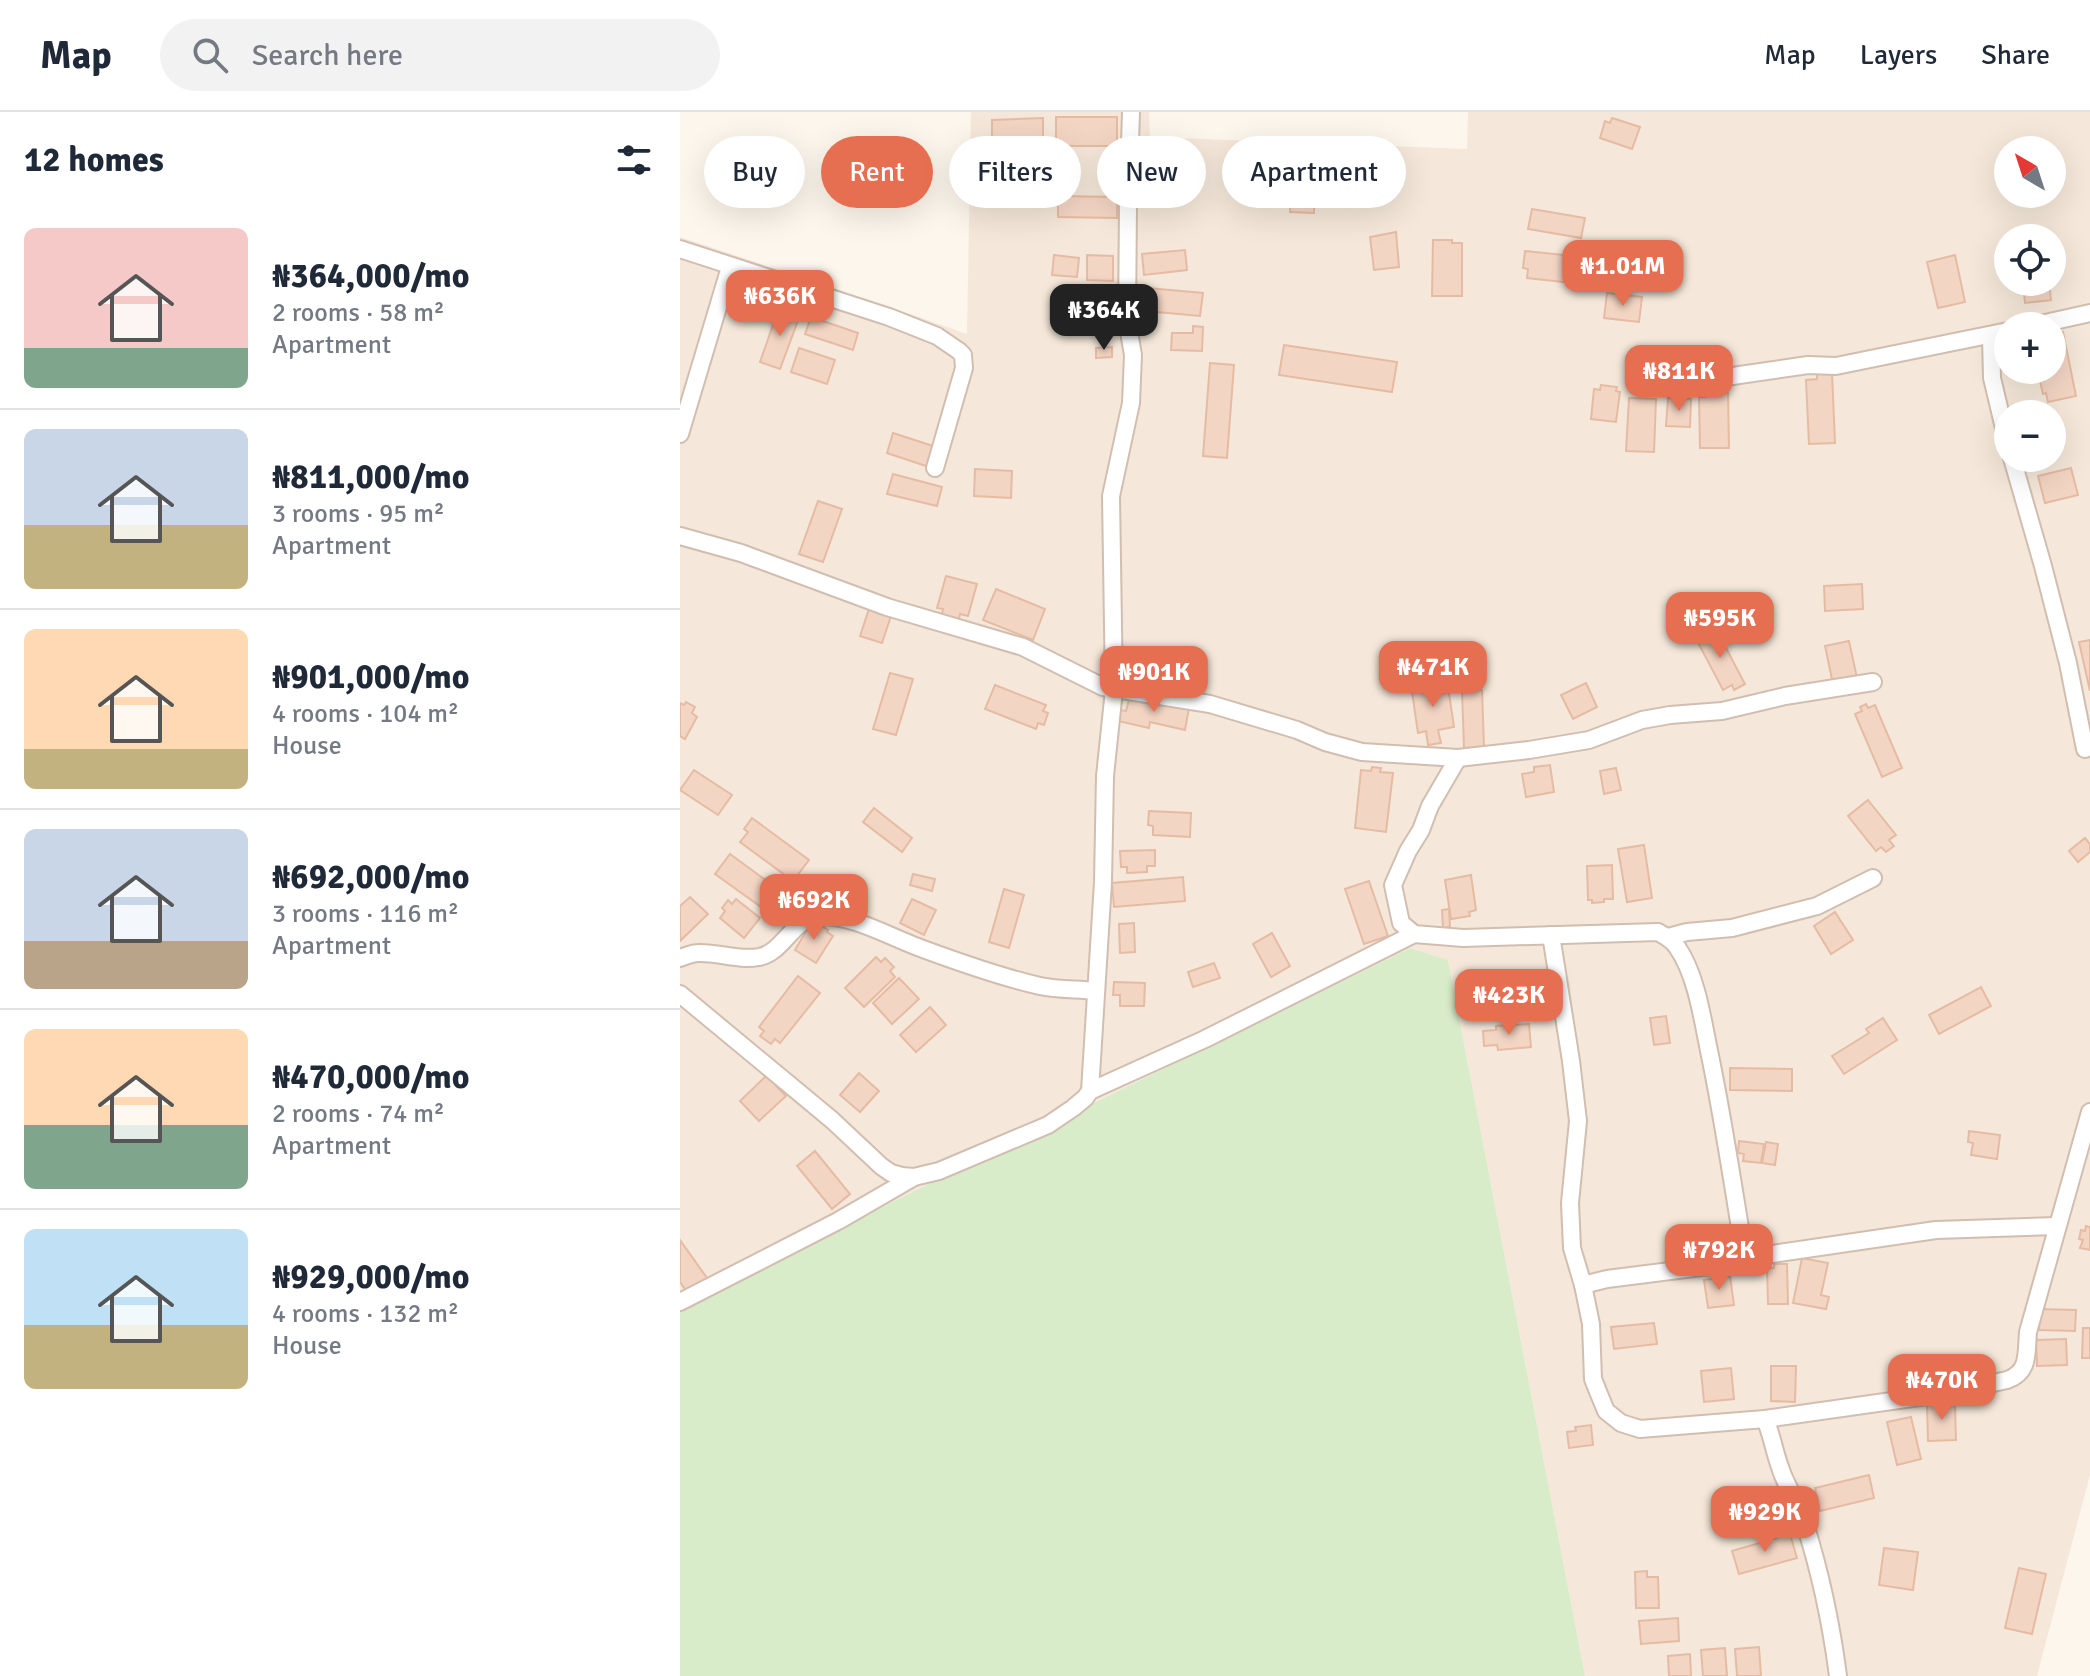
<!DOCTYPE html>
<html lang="en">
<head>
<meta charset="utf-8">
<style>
	:root { --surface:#fff; --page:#f2f2f3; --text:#1f2937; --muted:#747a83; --line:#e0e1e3; --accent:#e76f51 }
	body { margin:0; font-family:Signika,sans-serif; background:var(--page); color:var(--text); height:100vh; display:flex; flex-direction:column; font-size:30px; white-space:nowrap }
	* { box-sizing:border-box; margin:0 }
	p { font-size:26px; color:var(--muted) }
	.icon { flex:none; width:44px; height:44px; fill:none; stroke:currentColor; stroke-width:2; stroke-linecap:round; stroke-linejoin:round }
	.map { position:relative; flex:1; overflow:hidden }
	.side { display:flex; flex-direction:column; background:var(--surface); width:680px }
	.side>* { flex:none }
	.hud { position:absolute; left:24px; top:24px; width:760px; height:72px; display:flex; gap:16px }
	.needle { width:52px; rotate:321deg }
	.controls { position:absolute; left:1314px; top:24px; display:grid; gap:16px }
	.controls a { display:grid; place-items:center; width:72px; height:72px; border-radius:50%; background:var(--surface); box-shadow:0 8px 32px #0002; font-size:40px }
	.price { position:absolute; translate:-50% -68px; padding:0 18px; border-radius:16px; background:var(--accent); color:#fff; font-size:26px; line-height:52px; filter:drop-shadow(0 2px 4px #0008) }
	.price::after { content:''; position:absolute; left:50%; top:48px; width:24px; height:18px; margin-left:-12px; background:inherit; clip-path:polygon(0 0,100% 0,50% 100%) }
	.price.current { background:#222; color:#fff }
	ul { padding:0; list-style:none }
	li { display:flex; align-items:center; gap:24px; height:200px; padding:0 24px }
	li+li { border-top:2px solid var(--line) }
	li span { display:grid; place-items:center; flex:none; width:224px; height:160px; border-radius:12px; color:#555 }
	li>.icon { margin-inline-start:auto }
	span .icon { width:96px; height:96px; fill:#fffc; stroke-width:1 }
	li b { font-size:34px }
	h2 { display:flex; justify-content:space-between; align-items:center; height:96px; padding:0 24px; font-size:34px }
	.pill { padding:0 28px; border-radius:36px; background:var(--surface); box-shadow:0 8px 32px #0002; font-size:28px; line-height:72px }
	.pill.current { background:var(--accent); color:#fff }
	header { display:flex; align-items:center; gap:48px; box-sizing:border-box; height:112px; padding:0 40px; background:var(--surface); border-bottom:2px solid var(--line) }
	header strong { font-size:38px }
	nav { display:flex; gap:44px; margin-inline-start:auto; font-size:28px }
	.search { width:560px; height:72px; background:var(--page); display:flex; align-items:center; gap:20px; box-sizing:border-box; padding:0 28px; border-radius:44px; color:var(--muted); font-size:30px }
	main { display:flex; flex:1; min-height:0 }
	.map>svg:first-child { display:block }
	.residential { fill:#f5e8da; fill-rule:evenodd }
	.green { fill:#d8ecc9 }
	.building { fill:#f3d5c3; stroke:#e6bba3; stroke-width:2 }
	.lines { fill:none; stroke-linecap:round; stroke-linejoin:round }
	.street-casing { stroke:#d1beb0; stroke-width:20 }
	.street { stroke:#fff; stroke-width:16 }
</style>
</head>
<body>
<header>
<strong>Map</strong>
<div class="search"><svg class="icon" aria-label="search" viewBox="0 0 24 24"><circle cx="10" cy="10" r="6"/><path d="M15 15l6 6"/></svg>Search here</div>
<nav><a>Map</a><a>Layers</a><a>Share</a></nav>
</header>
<main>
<section class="side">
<h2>12 homes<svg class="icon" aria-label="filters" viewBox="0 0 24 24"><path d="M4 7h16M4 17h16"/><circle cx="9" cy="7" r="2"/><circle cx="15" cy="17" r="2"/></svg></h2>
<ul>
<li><span style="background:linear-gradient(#f6c9c9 75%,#7fa58c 0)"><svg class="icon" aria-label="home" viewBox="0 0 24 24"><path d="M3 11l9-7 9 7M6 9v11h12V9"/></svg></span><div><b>₦364,000/mo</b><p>2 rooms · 58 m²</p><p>Apartment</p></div></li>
<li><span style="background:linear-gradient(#c9d6e8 60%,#c2b280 0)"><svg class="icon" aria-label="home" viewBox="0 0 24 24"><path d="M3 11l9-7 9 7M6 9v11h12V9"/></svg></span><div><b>₦811,000/mo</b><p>3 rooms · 95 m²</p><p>Apartment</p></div></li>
<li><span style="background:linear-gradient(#ffd9b3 75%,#c2b280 0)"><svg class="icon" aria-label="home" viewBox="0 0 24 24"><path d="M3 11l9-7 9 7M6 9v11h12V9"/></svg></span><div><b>₦901,000/mo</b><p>4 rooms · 104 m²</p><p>House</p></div></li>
<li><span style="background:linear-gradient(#c9d6e8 70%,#b9a48a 0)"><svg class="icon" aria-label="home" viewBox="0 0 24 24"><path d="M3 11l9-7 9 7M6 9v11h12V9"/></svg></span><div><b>₦692,000/mo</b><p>3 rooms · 116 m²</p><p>Apartment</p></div></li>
<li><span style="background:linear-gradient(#ffd9b3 60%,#7fa58c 0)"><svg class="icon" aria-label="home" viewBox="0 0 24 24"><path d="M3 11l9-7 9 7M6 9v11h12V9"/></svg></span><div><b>₦470,000/mo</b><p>2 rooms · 74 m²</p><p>Apartment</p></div></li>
<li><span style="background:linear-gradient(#bfe0f5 60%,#c2b280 0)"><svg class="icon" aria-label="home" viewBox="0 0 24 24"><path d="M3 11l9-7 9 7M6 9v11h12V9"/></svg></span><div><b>₦929,000/mo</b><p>4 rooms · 132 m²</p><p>House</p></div></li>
</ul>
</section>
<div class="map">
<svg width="1410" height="1564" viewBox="0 0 1410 1564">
	<rect width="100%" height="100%" fill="#fdf6ec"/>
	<path class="residential" d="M291,0h178l1,25 317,12 1,-37h622v1363l-53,201h-452l-137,-716 -38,-12 -730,358v-1069l205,68 82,29zM1328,38h44v44h-44zM1328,126h44v44h-44zM1328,214h44v44h-44zM1328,302h44v44h-44z"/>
	<path class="green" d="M730,836l38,12 137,716h-905v-370z"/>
	<g class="building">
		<rect x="376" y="5" width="61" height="29"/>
		<path d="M363,6v25l-51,1v-24z"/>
		<path d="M932,6l28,9 -8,22 -32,-11 5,-17 5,2z"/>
		<path d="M312,35l57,3 -2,24 -60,-3 1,-15 3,1z"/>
		<path d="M612,46l24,1 -2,54 -24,-1z"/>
		<path d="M378,84l59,1v21l-59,-1z"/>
		<path d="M852,97l53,9 -4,20 -53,-9z"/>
		<path d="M716,120l3,35 -25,3 -4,-33z"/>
		<path d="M753,128h19v3h10v53h-30z"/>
		<path d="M505,138l2,20 -43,5 -2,-21z"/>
		<path d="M845,139l59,6 -3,27 -54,-6 1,-9 -5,-1z"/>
		<path d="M374,143l25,3 -2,19 -25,-2z"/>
		<path d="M407,143l26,1v25l-26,-1z"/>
		<path d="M1275,143l10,47 -27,6 -11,-46z"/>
		<path d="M1343,170h26l2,18 -26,3z"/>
		<path d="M468,176l55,5 -3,23 -54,-5z"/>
		<path d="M927,181l35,4 -3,25 -35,-4z"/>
		<path d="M99,196l21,7 -20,54 -20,-7z"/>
		<path d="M131,205l47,16 -5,17 -48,-16z"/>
		<path d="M513,214l10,1 -1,24 -31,-1 1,-17h21z"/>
		<path d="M1373,218v4l10,-2 13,64 -28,6 -2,-9 -3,1 -3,-13h4l-1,-4h-3l-1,-7h13z"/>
		<path d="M604,233l113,17 -5,30 -113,-17z"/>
		<path d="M432,235v10l-16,1v-10z"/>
		<path d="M119,236l36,12 -8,24 -36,-12z"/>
		<path d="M530,251l24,2 -7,93 -24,-2z"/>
		<path d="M1152,261l3,70 -26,1 -3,-64 11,-1v-5z"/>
		<path d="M921,273l16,2 -1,4 4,1 -4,30 -25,-3 3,-30 6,1z"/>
		<path d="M1048,278l1,58h-29l-1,-51h7v-6z"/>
		<path d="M949,286l27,1 -2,53 -28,-1z"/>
		<path d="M988,286l23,1 -1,28 -24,-1z"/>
		<path d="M213,321l43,14 -7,20 -42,-14z"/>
		<path d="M1391,356l7,27 -33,8 -7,-27z"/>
		<path d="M295,357l37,2 -1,27 -37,-2z"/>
		<path d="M213,362l49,13 -5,19 -50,-12z"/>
		<path d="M138,389l24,8 -19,53 -24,-8z"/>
		<path d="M266,464l31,8 -9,32 -8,-2 -1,5 -17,-5 1,-5 -6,-1z"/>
		<path d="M1182,472l1,25 -38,2 -1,-25z"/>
		<path d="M316,477l49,20 -12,31 -50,-20z"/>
		<path d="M189,497l22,7 -9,27 -22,-7z"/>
		<path d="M1035,515l30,57 -11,6 -2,-5 -9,5 -28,-53z"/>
		<path d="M1410,528v51l-11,-49z"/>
		<path d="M1169,529l8,37 -24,6 -8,-38z"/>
		<path d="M210,561l23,6 -17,56 -23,-6z"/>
		<path d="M767,568l7,47 -16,3 3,13 -13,2 -2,-14 -8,2 -7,-48z"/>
		<path d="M906,571l11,24 -24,12 -12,-24z"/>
		<path d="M315,573l51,20 -3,6 5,2 -4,12 -6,-2 -2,6 -51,-20z"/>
		<path d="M802,578l2,57 -20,1 -2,-57z"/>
		<path d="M450,584l59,12 -4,22 -35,-8 -1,6 -31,-7 3,-11 5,1z"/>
		<path d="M6,590l9,5 -3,6 5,4 -12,22 -5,-3v-33l4,2z"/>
		<path d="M1186,592l2,4 7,-3 27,63 -20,9 -27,-63 7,-3 -2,-4z"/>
		<path d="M870,653l4,27 -28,5 -4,-23 12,-2v-5z"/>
		<path d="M692,655l9,1 -1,4 13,1 -7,59 -31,-4 6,-58 10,1z"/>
		<path d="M936,656l5,22 -17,4 -4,-23z"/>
		<path d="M14,658l38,25 -14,20 -38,-25z"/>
		<path d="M1188,688l28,35 -7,5 5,6 -8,6 -5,-5 -5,4 -28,-35z"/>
		<path d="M194,696l38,30 -10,14 -39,-30z"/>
		<path d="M469,699l42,2 -1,24 -37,-2v-9l-5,-1z"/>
		<path d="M72,706l57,42 -16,21 -53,-39 8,-10 -4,-3z"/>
		<path d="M1405,726l5,6v8l-12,10 -9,-11z"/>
		<path d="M964,733l8,53 -25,4 -9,-53z"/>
		<path d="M475,738v16h-8v6l-20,1v-6h-6l-1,-16z"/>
		<path d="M50,742l45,33 -6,8 3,2 -6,8 -3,-2 -2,4 -46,-33z"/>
		<path d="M932,753l1,34h-9v3l-12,1v-3h-4l-1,-34z"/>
		<path d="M233,762l22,5 -3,12 -22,-6z"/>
		<path d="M791,763l5,35 -7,2 1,4 -19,3 -6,-39z"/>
		<path d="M503,765l2,24 -71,6 -2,-24z"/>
		<path d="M689,769l19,55 -24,8 -19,-55z"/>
		<path d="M324,777l20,6 -15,53 -20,-6z"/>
		<path d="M10,785l18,17 -28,27v-35z"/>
		<path d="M56,787l24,19 -16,20 -24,-20 5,-7 -3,-3 6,-8 4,4z"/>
		<path d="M232,787l24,11 -12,25 -24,-12z"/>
		<path d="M769,797l1,18 -7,1 -1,-18z"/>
		<path d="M1155,800l18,28 -22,14 -17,-28z"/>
		<path d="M131,811h5l12,7 -1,2 6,4 -17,27 -21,-13z"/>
		<path d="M454,811l1,29 -15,1 -1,-29z"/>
		<path d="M592,821l18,33 -19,11 -18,-33z"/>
		<path d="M196,845l5,5 4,-4 9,9 -4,4 5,6 -31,30 -19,-19z"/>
		<path d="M534,851l6,15 -27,9 -5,-15z"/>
		<path d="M118,864l22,17 -40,50 -5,-4 -4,5 -11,-8 4,-5 -5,-4z"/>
		<path d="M219,866l20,21 -27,25 -19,-21z"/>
		<path d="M434,870l31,1 -1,23h-24v-11h-7z"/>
		<path d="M1301,875l10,19 -52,28 -10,-19z"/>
		<path d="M250,895l16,18 -30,27 -16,-17z"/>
		<path d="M986,904l4,27 -16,2 -4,-27z"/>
		<path d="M1203,906l14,22 -53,34 -12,-18 37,-23 -3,-4z"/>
		<path d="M849,912l2,23 -33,3 -1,-5 -13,1 -1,-15 13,-1v-4z"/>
		<path d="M1050,956l62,1v22l-62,-1z"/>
		<path d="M179,961l20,18 -19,21 -20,-17z"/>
		<path d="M88,962l10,10 -2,2 10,10 -27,25 -19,-20z"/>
		<path d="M1289,1019l31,4 -3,24 -26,-4 2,-12 -5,-1z"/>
		<path d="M1059,1029l25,3 -3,19 -18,-2 1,-7 -6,-1z"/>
		<path d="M1086,1030l12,2 -3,21 -13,-2z"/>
		<path d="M135,1039l35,43 -18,15 -35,-43z"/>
		<path d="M1406,1114l4,1v23l-10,-2 3,-8 -4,-1 2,-9 4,1z"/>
		<path d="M0,1128l27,38 -20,14 -7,-10z"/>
		<path d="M1122,1146l26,5 -7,32 8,2 -3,12 -33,-6z"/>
		<path d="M1094,1152h13l1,40h-20l-1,-36h7z"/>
		<path d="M1050,1164l4,29 -26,3 -4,-28z"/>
		<path d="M1360,1197l36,1 -1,21 -36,-1z"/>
		<path d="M974,1211l3,21 -43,5 -3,-22z"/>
		<path d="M1403,1216h7v30h-8z"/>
		<path d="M1386,1227l1,26 -30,1 -1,-26z"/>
		<path d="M1091,1254h25l-1,36 -24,-1z"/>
		<path d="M1051,1256l3,31 -30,3 -3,-31z"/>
		<path d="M1275,1292l1,36 -28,1 -1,-36z"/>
		<path d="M1231,1305l10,42 -24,6 -10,-43z"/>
		<path d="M911,1313l2,20 -24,3 -2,-16 9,-1 -1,-4z"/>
		<path d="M1189,1363l5,23 -54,13 -5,-23z"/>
		<path d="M1110,1422l7,24 -58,16 -7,-23z"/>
		<path d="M1204,1436l34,4 -5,38 -34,-5z"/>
		<path d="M1339,1456l27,6 -14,60 -27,-6z"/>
		<path d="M967,1459v6h11l1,31h-23l-1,-36z"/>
		<path d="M998,1506l1,23 -38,3 -2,-23z"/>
		<path d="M1079,1535l2,29h-24l-2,-27z"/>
		<path d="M1045,1536l2,28h-24l-2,-26z"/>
		<path d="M1010,1542l1,22h-22l-1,-20z"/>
	</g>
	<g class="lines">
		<defs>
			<g id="street">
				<path d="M0,137l209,68 48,19 22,15 4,4 1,13 -29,100"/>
				<path d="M1352,214l58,-13"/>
				<path d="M1311,223l1,43 16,67"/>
				<path d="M956,266l62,3 110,-16 28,1 172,-35"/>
				<path d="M0,322l50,-167"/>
				<path d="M1332,346l31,108 25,97 17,86"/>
				<path d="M0,424l61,17 146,54 136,40 80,40 107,17 87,26 28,12 37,10 96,6 71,-8 60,-10 53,-20 28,-5 52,-4 63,-15 88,-14"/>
				<path d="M778,646l-28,48 -9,24 -13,21 -15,34 8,38 13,11 49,4 195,-6c7,4 14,7 19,15 18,25 25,68 31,99 15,70 25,141 37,212l-35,8 -103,13 -24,6 8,39 2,55 6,15 7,17 15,12 19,6 125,-10c7,16 9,32 15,48 5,18 17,33 23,51 17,52 28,104 35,158"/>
				<path d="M871,823l20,126 7,60 -8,82 2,45 11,37"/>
				<path d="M988,825l19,-5 45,-4 85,-22 56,-28"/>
				<path d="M0,846c6,-2 12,-5 18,-5 20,-1 40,8 61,4 24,-4 34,-39 59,-41 37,-1 71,21 105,33 38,14 77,28 117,37 18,4 37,3 55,5"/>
				<path d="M0,882l152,126 49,46 10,7 11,3 12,1 25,-6 109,-46 25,-17 12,-10 5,-7 13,-209 2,-106 9,-86 -3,-194 20,-93 2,-48 -6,-35 1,-116 3,-92"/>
				<path d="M410,979l115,-52 209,-105"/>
				<path d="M1065,1146l191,-28 121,-4"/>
				<path d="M0,1190l158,-81 76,-44"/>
				<path d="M1085,1307l183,-26 59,-13c23,-8 19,-27 21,-48l62,-220"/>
			</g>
		</defs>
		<use href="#street" class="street-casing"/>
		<use href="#street" class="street"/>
	</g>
</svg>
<div class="controls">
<a><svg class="needle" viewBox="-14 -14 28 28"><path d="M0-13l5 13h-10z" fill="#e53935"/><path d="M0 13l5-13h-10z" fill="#747a83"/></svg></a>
<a><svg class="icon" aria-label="locate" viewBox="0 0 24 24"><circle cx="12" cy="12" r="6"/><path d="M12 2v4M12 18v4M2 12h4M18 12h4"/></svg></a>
<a>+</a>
<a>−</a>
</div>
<b class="price" style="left:943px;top:196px">₦1.01M</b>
<b class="price" style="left:100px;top:226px">₦636K</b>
<b class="price current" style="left:424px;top:240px">₦364K</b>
<b class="price" style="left:999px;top:301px">₦811K</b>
<b class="price" style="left:1040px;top:548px">₦595K</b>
<b class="price" style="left:753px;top:597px">₦471K</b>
<b class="price" style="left:474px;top:602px">₦901K</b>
<b class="price" style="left:134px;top:830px">₦692K</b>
<b class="price" style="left:829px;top:925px">₦423K</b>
<b class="price" style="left:1039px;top:1180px">₦792K</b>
<b class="price" style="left:1262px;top:1310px">₦470K</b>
<b class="price" style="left:1085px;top:1442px">₦929K</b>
<div class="hud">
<a class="pill">Buy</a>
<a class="pill current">Rent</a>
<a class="pill">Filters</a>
<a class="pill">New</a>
<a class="pill">Apartment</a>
</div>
</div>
</main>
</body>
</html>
